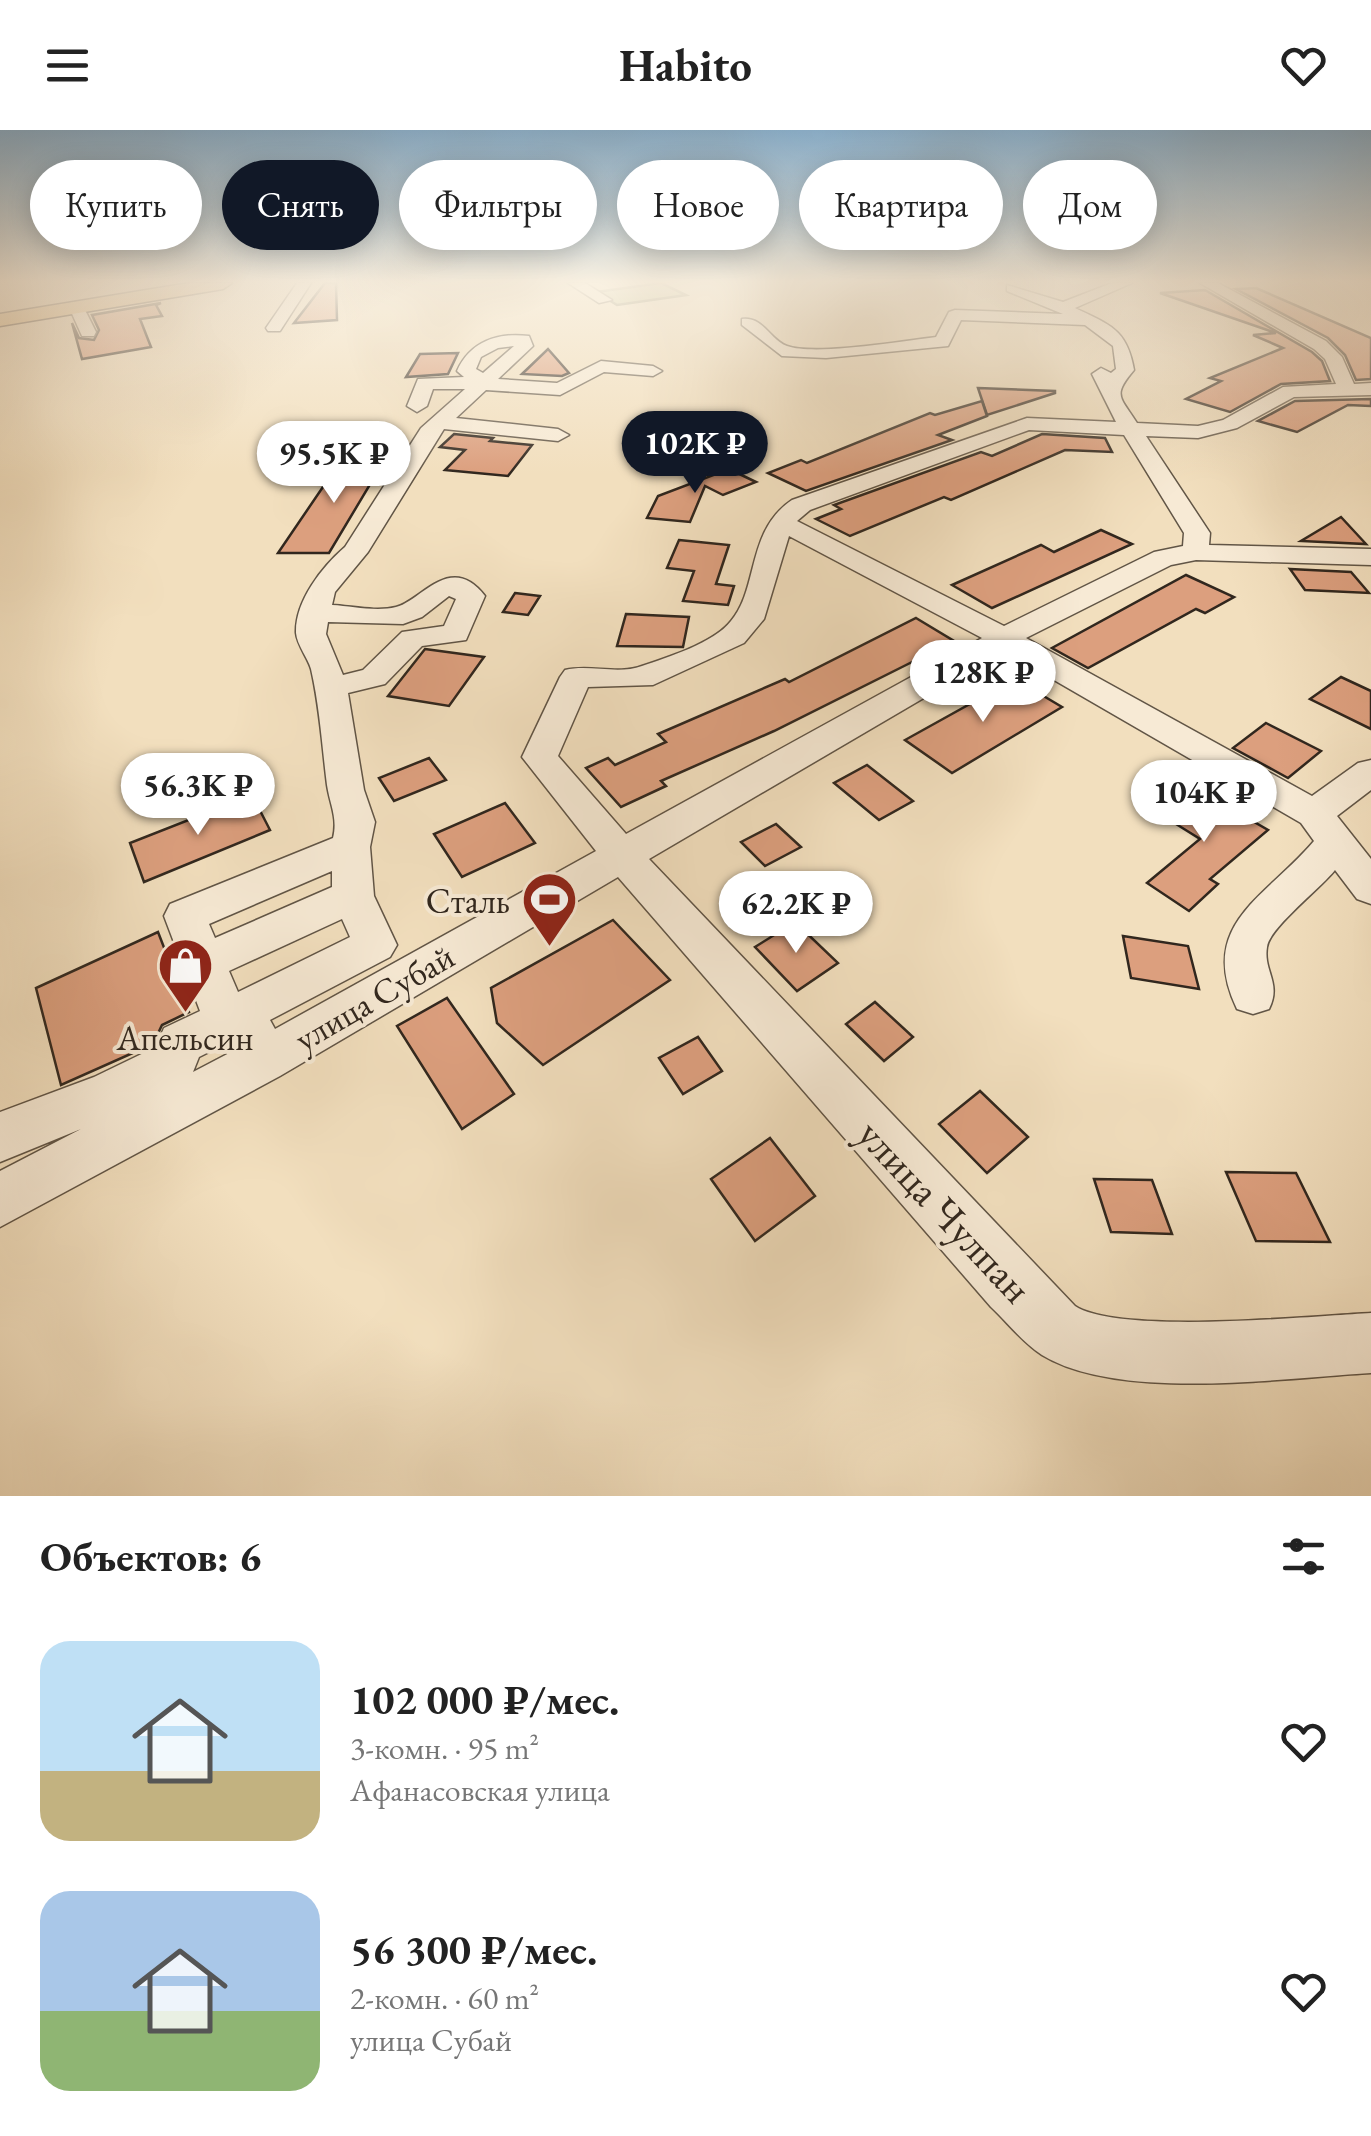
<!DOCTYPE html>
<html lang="ru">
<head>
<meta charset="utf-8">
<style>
	:root { --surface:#fff; --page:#f2f2f2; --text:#222; --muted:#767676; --accent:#111827 }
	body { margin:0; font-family:"EB Garamond",serif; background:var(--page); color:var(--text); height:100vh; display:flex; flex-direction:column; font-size:38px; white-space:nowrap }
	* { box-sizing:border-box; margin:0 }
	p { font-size:32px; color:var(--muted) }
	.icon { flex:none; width:55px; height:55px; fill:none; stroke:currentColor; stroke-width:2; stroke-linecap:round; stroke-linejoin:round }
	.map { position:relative; height:1366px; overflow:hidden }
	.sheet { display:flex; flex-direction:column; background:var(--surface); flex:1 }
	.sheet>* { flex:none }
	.banner { position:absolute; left:30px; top:30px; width:1312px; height:90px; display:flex; gap:20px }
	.price { position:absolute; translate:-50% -85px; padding:0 22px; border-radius:35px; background:#fff; color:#222; font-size:32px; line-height:65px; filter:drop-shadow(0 2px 5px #0008) }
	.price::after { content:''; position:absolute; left:50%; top:60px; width:30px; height:22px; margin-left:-15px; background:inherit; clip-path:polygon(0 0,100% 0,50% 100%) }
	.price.active { background:var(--accent); color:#fff }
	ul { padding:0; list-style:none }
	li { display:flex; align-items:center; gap:30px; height:250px; padding:0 40px }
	li span { display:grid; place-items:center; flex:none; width:280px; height:200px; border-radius:30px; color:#555 }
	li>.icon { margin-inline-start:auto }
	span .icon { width:120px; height:120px; fill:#fffc; stroke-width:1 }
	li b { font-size:42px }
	h2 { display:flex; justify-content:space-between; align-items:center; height:120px; padding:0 40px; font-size:42px }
	.pill { padding:0 35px; border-radius:45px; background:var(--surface); box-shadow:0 5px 25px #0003; font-size:35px; line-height:90px }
	.pill.active { background:var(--accent); color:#fff }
	header { display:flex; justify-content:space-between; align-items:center; height:130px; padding:0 40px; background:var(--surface); font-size:45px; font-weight:700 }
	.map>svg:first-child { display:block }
	.green { fill:#bdc18f; stroke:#777456; stroke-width:2.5 }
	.building { fill:#dc9f7e; stroke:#31271e; stroke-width:2.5 }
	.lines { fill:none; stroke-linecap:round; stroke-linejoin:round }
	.minor-casing { stroke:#615546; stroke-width:3 }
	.major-casing { stroke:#31271e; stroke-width:3 }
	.minor { fill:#f7ead5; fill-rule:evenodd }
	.major { fill:#e9c07f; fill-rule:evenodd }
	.labels { text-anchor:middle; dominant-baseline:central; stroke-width:8; stroke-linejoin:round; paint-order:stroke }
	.poi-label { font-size:35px; fill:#31271e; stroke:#f7ead5; text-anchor:end }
	.street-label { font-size:35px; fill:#31271e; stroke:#f7ead5 }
	.near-street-label { font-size:42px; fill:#31271e; stroke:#f7ead5 }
</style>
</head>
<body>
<header><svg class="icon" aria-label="menu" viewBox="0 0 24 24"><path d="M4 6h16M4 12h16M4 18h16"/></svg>Habito<svg class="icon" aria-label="heart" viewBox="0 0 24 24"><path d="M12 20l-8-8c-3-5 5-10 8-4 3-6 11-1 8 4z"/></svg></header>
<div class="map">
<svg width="1371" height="1366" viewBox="0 0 1371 1366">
	<rect width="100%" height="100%" fill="#f2dfbe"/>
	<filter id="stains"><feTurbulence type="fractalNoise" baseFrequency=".002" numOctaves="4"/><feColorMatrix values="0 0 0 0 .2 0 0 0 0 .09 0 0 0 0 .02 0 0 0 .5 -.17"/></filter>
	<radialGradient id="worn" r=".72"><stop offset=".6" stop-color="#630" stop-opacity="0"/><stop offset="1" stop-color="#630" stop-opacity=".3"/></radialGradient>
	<path class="green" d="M661,153l25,12 -69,10 -21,-13z"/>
	<g class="building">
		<path d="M325,153h11l1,37 -43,3z"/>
		<path d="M1256,158l115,50v41l-15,1 -11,-25 -17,-17 -92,-49z"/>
		<path d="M1205,160l107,62 10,9 8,20 -49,3 -51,28 -44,-13 35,-18 -11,-3 73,-30 -30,-13 23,-2 -116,-40z"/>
		<path d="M161,173l-5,2 6,11 -22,3 11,28 -69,12 -10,-36 7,15 15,2 5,-10 -7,-15z"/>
		<path d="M548,219l21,24 -7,3 -40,-2z"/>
		<path d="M458,223l-10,21 -42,3 14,-23z"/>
		<path d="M978,258l77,3v2l-68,22z"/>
		<path d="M1371,269v7l-23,-1 -51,27 -39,-11 37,-20z"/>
		<path d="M982,271l5,15 -49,19 14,5 -146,51 -38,-18 33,-13 6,3 123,-50 5,2z"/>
		<path d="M454,304l39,4 -3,3 42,4 -24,31 -63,-6 20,-20 -25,-3z"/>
		<path d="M1042,304l63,4 7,14 -47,-2 -114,50 -7,-3 -94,39 -34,-17 25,-10 -7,-4 147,-53 11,4z"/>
		<path d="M344,326h43l-58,97h-51z"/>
		<path d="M729,339l27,13 -33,13 -18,-9 -15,36 -43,-4 11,-22z"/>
		<path d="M1341,387l25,27 -65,-3z"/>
		<path d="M1101,400l31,14 -140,64 -40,-23 89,-40 13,7z"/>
		<path d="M679,410l50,5 -13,39 18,2 -6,19 -45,-4 11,-30 -27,-3z"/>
		<path d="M1290,439l61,3 18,21 -64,-3z"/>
		<path d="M1186,445l48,22 -29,16 -9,-4 -108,59 -36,-20z"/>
		<path d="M515,463l25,3 -12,19 -25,-3z"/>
		<path d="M626,484l63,3 -6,30 -66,-1z"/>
		<path d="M916,488l38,23 -180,90 -113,50 5,5 -45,21 -35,-39 22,-10 7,7 51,-23 -8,-8 127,-55 4,3z"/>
		<path d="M425,519l59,8 -35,49 -61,-10z"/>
		<path d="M1341,547l30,14v38l-61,-30z"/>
		<path d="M1015,549l47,28 -110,66 -47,-33z"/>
		<path d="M1266,593l55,28 -33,27 -55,-30z"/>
		<path d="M429,628l17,22 -52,21 -15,-23z"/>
		<path d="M867,635l46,36 -34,19 -45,-37z"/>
		<path d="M1185,652l83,48 -58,49 8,5 -29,27 -42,-28 53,-44 -24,-15 12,-9 -26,-16z"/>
		<path d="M252,665l18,35 -126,52 -14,-39z"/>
		<path d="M505,673l30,40 -73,34 -28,-43z"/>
		<path d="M776,694l25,23 -36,19 -24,-24z"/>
		<path d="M613,790l57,60 -127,85 -46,-42 -6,-35z"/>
		<path d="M795,792l43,41 -41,28 -42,-44z"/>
		<path d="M158,802l31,80 -27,13 -9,19 -92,41 -25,-97z"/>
		<path d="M1123,806l65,10 11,43 -68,-11z"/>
		<path d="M447,868l67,96 -52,35 -65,-103z"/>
		<path d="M875,872l38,35 -29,24 -38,-37z"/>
		<path d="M698,907l24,34 -39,23 -24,-36z"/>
		<path d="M980,961l48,46 -41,36 -48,-49z"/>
		<path d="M770,1008l45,58 -60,45 -44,-62z"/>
		<path d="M1226,1042l70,1 34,69 -74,-1z"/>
		<path d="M1094,1049l58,1 20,54 -61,-2z"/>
	</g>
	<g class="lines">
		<defs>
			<g id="minor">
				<path d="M297,153h14l-31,48h-12l-2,-3z"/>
				<path d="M568,153h17l27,17 -13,3z"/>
				<path d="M1112,153h20l-57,25c35,17 52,21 59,62 -22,26 -14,26 3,53l61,3 25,-6 60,-33 53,-3 -11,-25 -11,-10 -114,-66h18l108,58 16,16 12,27 17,-1v12l-77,2 -57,31 -39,10 -52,-2 64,97 -1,12 162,4v16l-175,-5 -25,5 -145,73 286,158 46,-33 13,-3v30l-34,26 34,43v45l-14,-5 -22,-29c-14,18 -66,58 -68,77 -4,24 15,36 2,62l-16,5 -16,-5c-41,-85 30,-112 77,-168l-13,-18 -297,-172 -355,208 426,447c44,29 237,10 296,7v60c-89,5 -252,29 -329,-18 -20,-13 -34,-32 -51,-48l-373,-430 -338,199 -280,151v-56l81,-42 -81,33v-50l94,-35 62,-30 8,-19 36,-17 -36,-95 6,-12 163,-66c5,-20 -3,-33 -6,-53 -5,-39 -7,-77 -16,-116 -3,-11 -14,-24 -15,-36 -1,-32 26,-66 49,-86l76,-119 44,-39h-32l-6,17 -10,6 -10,-6 11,-27 46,-2 -7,-6c13,-29 40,-39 72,-35l4,10 -35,33 59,4 44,-22 52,5 9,5 -9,5 -49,-4 -44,23 -74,-5 -30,28 102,11 11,6 -11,6 -114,-12 -76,123 -33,40 -3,13c20,1 44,7 64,2 25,-6 55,-56 89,-11l-19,44 -44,6 -37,38 -37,9 16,97 11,32 -5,25 4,49 23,49 -7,12 -120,63 5,9 321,-178 -74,-94 38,-80 5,-7c24,-6 53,5 77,-4 26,-9 72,-23 89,-45 28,-33 15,-90 61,-121l235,-82 89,4 -24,-48 9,-6 10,5 5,-4 -3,-23 -28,-21 -124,-5 -13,26 -122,12 -44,-2 -40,-31v-6c21,-3 28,21 45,27 28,10 116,-5 149,-9l13,-25 6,-2 108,4 -56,-23v-6l56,17zM514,216l-31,27 -7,-4 5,-12 17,-9zM1029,300l95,5 60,98 -1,13 -29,6 -150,74 -207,-105 13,-11zM789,406l193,102 -356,196 -68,-78 30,-69 65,-2 91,-42 20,-24zM449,466l7,3 -12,27 -42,6 -39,38 -20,5 -17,-41 2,-12 75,2 19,-7zM332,741v16l-117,51 -6,-14zM342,789l8,18 -112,55 -9,-21zM227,913l8,7 -42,22 6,-15z"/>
				<path d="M72,174h10l14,28 -2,4h-12l-13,-29z"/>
			</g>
			<path id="major" d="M189,153h43l-9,6 -223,37v-12z"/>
		</defs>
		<use href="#minor" class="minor-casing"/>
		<use href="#major" class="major-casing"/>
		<use href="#minor" class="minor"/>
		<use href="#major" class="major"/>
	</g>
	<linearGradient id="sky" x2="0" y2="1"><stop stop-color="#8bb6d7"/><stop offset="0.44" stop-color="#f9f1e2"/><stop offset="1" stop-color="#f9f1e2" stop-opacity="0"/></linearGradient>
	<rect width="1371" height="344" fill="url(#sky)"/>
	<defs>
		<symbol id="stadium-pin" viewBox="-11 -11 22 30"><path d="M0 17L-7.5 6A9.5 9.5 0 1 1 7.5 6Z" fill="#8f2418" stroke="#f7ead5"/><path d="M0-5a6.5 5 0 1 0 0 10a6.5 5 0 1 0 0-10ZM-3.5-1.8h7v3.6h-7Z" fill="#fff"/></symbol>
		<symbol id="shop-pin" viewBox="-11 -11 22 30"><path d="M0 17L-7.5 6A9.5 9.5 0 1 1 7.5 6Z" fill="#8f2418" stroke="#f7ead5"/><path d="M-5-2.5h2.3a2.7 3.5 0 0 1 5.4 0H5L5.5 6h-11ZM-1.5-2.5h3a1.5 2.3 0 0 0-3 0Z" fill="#fff"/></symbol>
	</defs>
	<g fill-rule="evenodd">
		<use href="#stadium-pin" x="518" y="738" width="63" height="86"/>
		<use href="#shop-pin" x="154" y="804" width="63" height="86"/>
	</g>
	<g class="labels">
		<g class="poi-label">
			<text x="510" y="770">Сталь</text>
			<text x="185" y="907" text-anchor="middle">Апельсин</text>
		</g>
		<g class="street-label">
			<text transform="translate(374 867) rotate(-30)">улица Субай</text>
		</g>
		<g class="near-street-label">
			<text transform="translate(945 1081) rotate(47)">улица Чулпан</text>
		</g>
	</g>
	<rect width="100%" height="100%" filter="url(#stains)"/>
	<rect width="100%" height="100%" fill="url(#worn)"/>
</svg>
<b class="price active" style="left:695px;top:366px">102K ₽</b>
<b class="price" style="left:334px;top:376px">95.5K ₽</b>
<b class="price" style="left:983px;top:595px">128K ₽</b>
<b class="price" style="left:198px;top:708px">56.3K ₽</b>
<b class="price" style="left:1204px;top:715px">104K ₽</b>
<b class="price" style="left:796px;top:826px">62.2K ₽</b>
<div class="banner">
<a class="pill">Купить</a>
<a class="pill active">Снять</a>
<a class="pill">Фильтры</a>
<a class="pill">Новое</a>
<a class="pill">Квартира</a>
<a class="pill">Дом</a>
</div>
</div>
<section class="sheet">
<h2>Объектов: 6<svg class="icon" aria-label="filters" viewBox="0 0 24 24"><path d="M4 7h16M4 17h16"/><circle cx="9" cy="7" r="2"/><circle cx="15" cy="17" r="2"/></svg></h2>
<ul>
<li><span style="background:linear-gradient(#bfe0f5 65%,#c2b280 0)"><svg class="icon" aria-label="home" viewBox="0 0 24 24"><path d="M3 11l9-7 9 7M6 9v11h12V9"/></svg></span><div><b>102 000 ₽/мес.</b><p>3-комн. · 95 m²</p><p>Афанасовская улица</p></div><svg class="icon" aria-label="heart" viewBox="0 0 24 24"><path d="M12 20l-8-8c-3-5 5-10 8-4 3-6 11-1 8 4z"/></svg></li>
<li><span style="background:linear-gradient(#a9c7e8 60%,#8fb573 0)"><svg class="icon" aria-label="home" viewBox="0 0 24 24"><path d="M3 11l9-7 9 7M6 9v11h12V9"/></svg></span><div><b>56 300 ₽/мес.</b><p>2-комн. · 60 m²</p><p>улица Субай</p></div><svg class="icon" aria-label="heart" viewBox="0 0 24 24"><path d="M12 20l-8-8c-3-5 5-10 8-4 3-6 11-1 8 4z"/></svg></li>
</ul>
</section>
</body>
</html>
